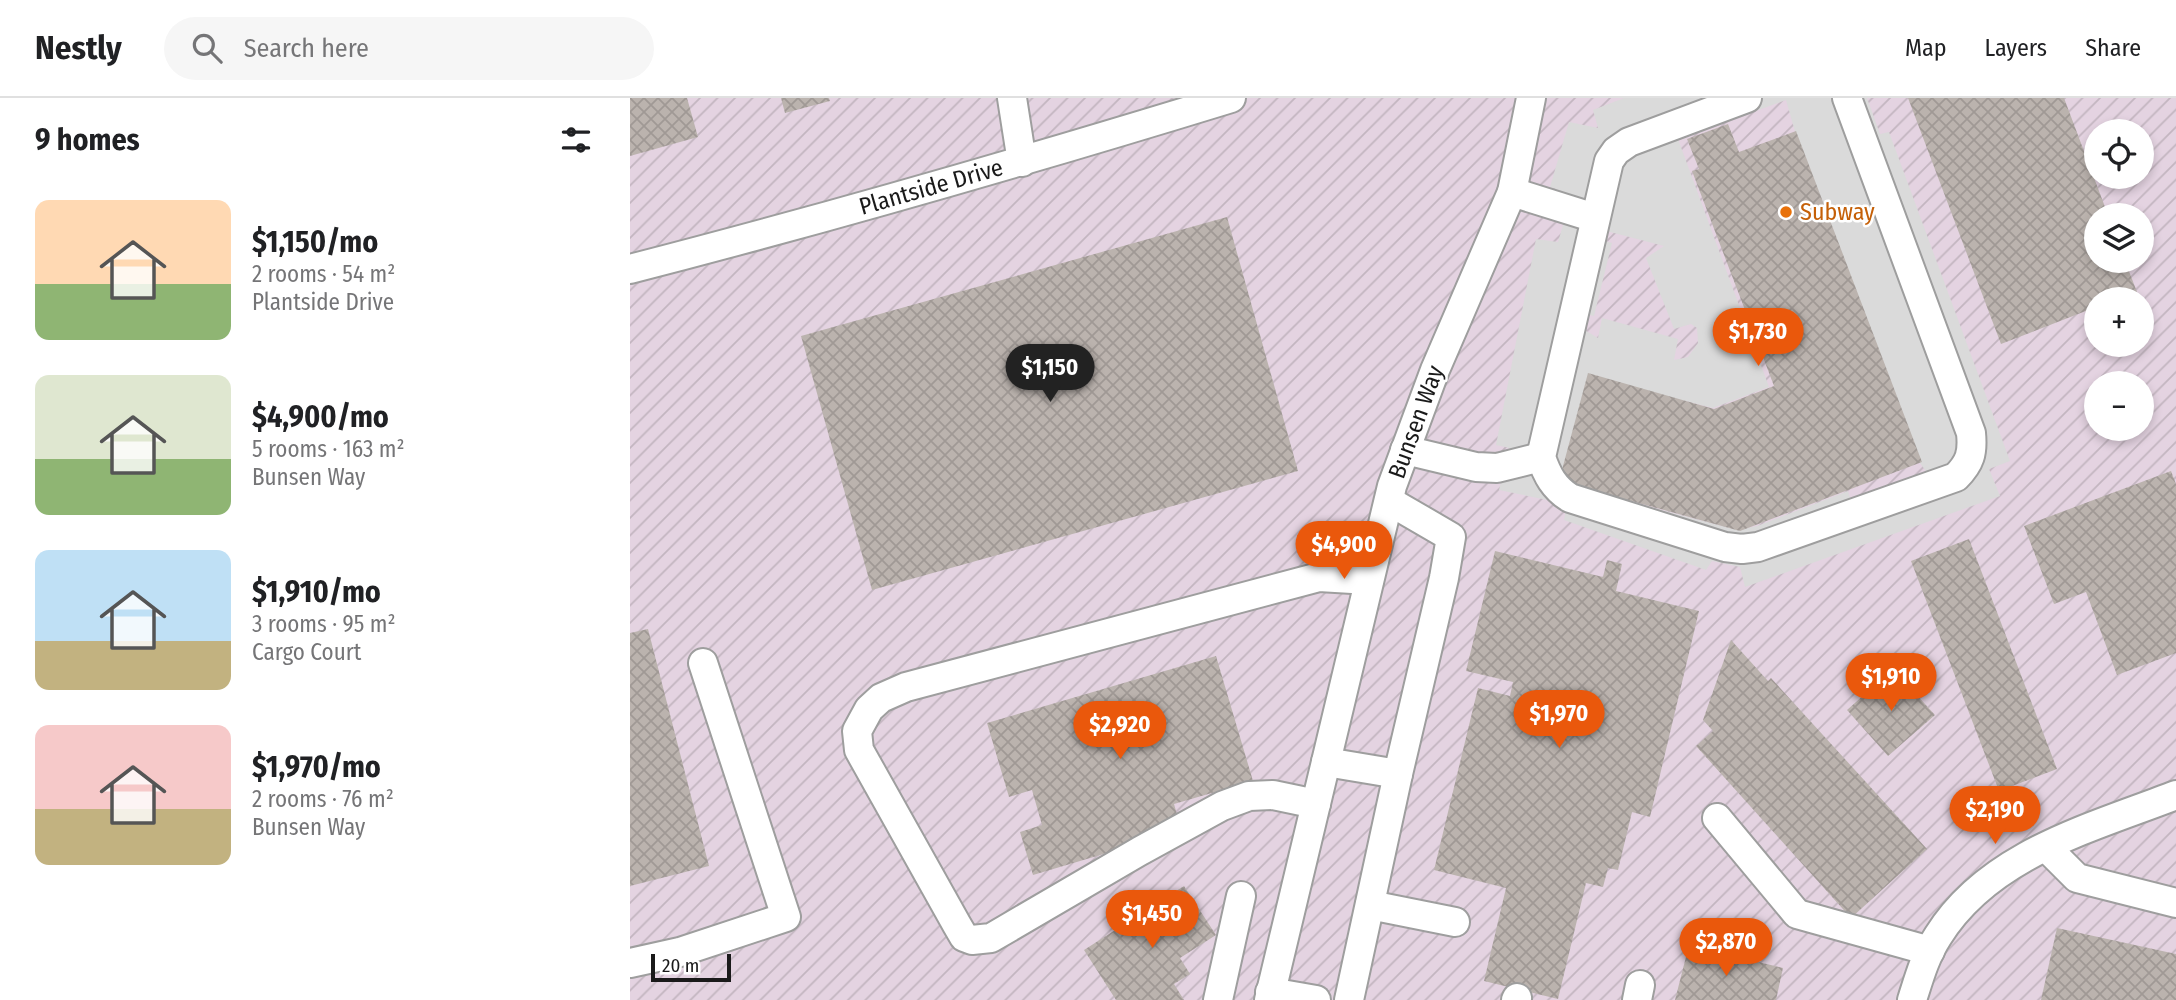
<!DOCTYPE html>
<html lang="en">
<head>
<meta charset="utf-8">
<style>
	:root { --surface:#fff; --page:#f6f6f6; --text:#202124; --muted:#757577; --line:#e0e0e0; --accent:#ea580c }
	body { margin:0; font-family:"Fira Sans Condensed",sans-serif; background:var(--page); color:var(--text); height:100vh; display:flex; flex-direction:column; font-size:26px; white-space:nowrap }
	* { box-sizing:border-box; margin:0 }
	p { font-size:23px; color:var(--muted) }
	.icon { flex:none; width:38px; height:38px; fill:none; stroke:currentColor; stroke-width:2; stroke-linecap:round; stroke-linejoin:round }
	.map { position:relative; flex:1; overflow:hidden }
	.sheet { display:flex; flex-direction:column; background:var(--surface); width:630px }
	.sheet>* { flex:none }
	.buttons { position:absolute; left:1454px; top:21px; display:grid; gap:14px }
	.buttons a { display:grid; place-items:center; width:70px; height:70px; border-radius:50%; background:var(--surface); box-shadow:0 4px 10px #0003; font-size:35px }
	.scale { position:absolute; left:21px; bottom:18px; width:80px; box-sizing:border-box; padding-left:7px; border:4px solid #1a1a1a; border-top:0; font-size:19px; line-height:24px; white-space:nowrap; color:#1a1a1a; -webkit-text-stroke:5px #fff; paint-order:stroke }
	.price { position:absolute; translate:-50% -60px; padding:0 16px; border-radius:24px; background:var(--accent); color:#fff; font-size:23px; line-height:46px; filter:drop-shadow(0 2px 4px #0008) }
	.price::after { content:''; position:absolute; left:50%; top:42px; width:21px; height:16px; margin-left:-10px; background:inherit; clip-path:polygon(0 0,100% 0,50% 100%) }
	.price.active { background:#222; color:#fff }
	ul { padding:0; list-style:none }
	li { display:flex; align-items:center; gap:21px; height:175px; padding:0 35px }
	li span { display:grid; place-items:center; flex:none; width:196px; height:140px; border-radius:14px; color:#555 }
	li>.icon { margin-inline-start:auto }
	span .icon { width:84px; height:84px; fill:#fffc; stroke-width:1 }
	li b { font-size:30px }
	h2 { display:flex; justify-content:space-between; align-items:center; height:84px; padding:0 35px; font-size:30px }
	header { display:flex; align-items:center; gap:42px; box-sizing:border-box; height:98px; padding:0 35px; background:var(--surface); border-bottom:2px solid var(--line) }
	header strong { font-size:33px }
	nav { display:flex; gap:38px; margin-inline-start:auto; font-size:24px }
	.search { width:490px; height:63px; background:var(--page); display:flex; align-items:center; gap:18px; box-sizing:border-box; padding:0 24px; border-radius:38px; color:var(--muted); font-size:26px }
	main { display:flex; flex:1; min-height:0 }
	.map>svg:first-child { display:block }
	.industrial { fill:url(#industrial-furrows); fill-rule:evenodd }
	.parking { fill:#dadada; fill-rule:evenodd }
	.building { fill:url(#building-cross-hatch) }
	.lines { fill:none; stroke-linecap:round; stroke-linejoin:round }
	.minor-casing { stroke:#9e9e9e; stroke-width:32 }
	.minor { stroke:#fff; stroke-width:28 }
	.food-dot { fill:#e8710a; stroke:#fff; stroke-width:2.5 }
	.labels { text-anchor:middle; dominant-baseline:central; stroke-width:5; stroke-linejoin:round; paint-order:stroke }
	.street-label { font-size:24px; fill:#1a1a1a; stroke:#fff }
	.food-label { font-size:24px; fill:#c56008; stroke:#fff; text-anchor:start }
</style>
</head>
<body>
<header>
<strong>Nestly</strong>
<div class="search"><svg class="icon" aria-label="search" viewBox="0 0 24 24"><circle cx="10" cy="10" r="6"/><path d="M15 15l6 6"/></svg>Search here</div>
<nav><a>Map</a><a>Layers</a><a>Share</a></nav>
</header>
<main>
<section class="sheet">
<h2>9 homes<svg class="icon" aria-label="filters" viewBox="0 0 24 24"><path d="M4 7h16M4 17h16"/><circle cx="9" cy="7" r="2"/><circle cx="15" cy="17" r="2"/></svg></h2>
<ul>
<li><span style="background:linear-gradient(#ffd9b3 60%,#8fb573 0)"><svg class="icon" aria-label="home" viewBox="0 0 24 24"><path d="M3 11l9-7 9 7M6 9v11h12V9"/></svg></span><div><b>$1,150/mo</b><p>2 rooms · 54 m²</p><p>Plantside Drive</p></div></li>
<li><span style="background:linear-gradient(#dfe7d0 60%,#8fb573 0)"><svg class="icon" aria-label="home" viewBox="0 0 24 24"><path d="M3 11l9-7 9 7M6 9v11h12V9"/></svg></span><div><b>$4,900/mo</b><p>5 rooms · 163 m²</p><p>Bunsen Way</p></div></li>
<li><span style="background:linear-gradient(#bfe0f5 65%,#c2b280 0)"><svg class="icon" aria-label="home" viewBox="0 0 24 24"><path d="M3 11l9-7 9 7M6 9v11h12V9"/></svg></span><div><b>$1,910/mo</b><p>3 rooms · 95 m²</p><p>Cargo Court</p></div></li>
<li><span style="background:linear-gradient(#f6c9c9 60%,#c2b280 0)"><svg class="icon" aria-label="home" viewBox="0 0 24 24"><path d="M3 11l9-7 9 7M6 9v11h12V9"/></svg></span><div><b>$1,970/mo</b><p>2 rooms · 76 m²</p><p>Bunsen Way</p></div></li>
</ul>
</section>
<div class="map">
<svg width="1546" height="902" viewBox="0 0 1546 902">
	<defs>
		<pattern id="industrial-furrows" width="10" height="10" patternUnits="userSpaceOnUse" patternTransform="scale(1.75)"><rect width="10" height="10" fill="#e4d3e1"/><path d="M-1 1l2-2M0 10L10 0M9 11l2-2" fill="none" stroke="#c3b5c0"/></pattern>
		<pattern id="building-cross-hatch" width="8" height="8" patternUnits="userSpaceOnUse" patternTransform="scale(1.75)"><rect width="8" height="8" fill="#bbb3ae"/><path d="M0 0l8 8M0 8l8-8" fill="none" stroke="#a09995"/></pattern>
	</defs>
	<rect width="100%" height="100%" fill="#ebe7e1"/>
	<path class="industrial" d="M0,0h1546v902h-1546zM1466,33h46v46h-46zM1466,117h46v46h-46zM1466,201h46v46h-46zM1466,285h46v46h-46z"/>
	<path class="parking" d="M994,0h243l13,36 9,-2 121,329 -21,8 11,27 -255,91 -5,-20 -28,-6 -6,9 -142,-50 3,-16 -68,-14 10,-42 -13,-3 40,-206 22,3 14,-47 -22,-8 19,-65 29,6 -5,-18zM1156,2l10,35 79,211 45,117 8,11 -76,30 -4,-13 -91,35 -19,4 -177,-46 28,-107 124,31 56,-21 -91,-248zM961,129l73,19 -18,12 28,71 17,-5 6,4 1,15 -10,14 -14,3 4,-21 -76,-21 -4,20 -15,-9 -11,-17 22,4 18,-73 -23,-7z"/>
	<g class="building">
		<path d="M0,0h57l11,39 -68,19z"/>
		<path d="M151,0h48l1,3 -45,12z"/>
		<path d="M1278,0h156l44,117h-12v46h29l12,31 -19,7h-22v8l-95,37z"/>
		<path d="M1098,26l11,28 57,-21 126,331 -182,69 -181,-50 29,-108 126,36 60,-23 -82,-215 7,-2 -12,-30z"/>
		<path d="M597,119l71,254 -426,119 -71,-254z"/>
		<path d="M1541,373l5,13v169l-59,22 -31,-83 -32,12 -30,-78z"/>
		<path d="M1339,441l88,230 -58,22 -88,-230z"/>
		<path d="M865,453l108,26 4,-17 15,4 -6,27 83,20 -49,206 -18,-5 -14,58 -10,-2 -5,19 -17,-4 -28,116 -74,-18 22,-93 -72,-18 44,-182 32,8 3,-14 -47,-11z"/>
		<path d="M18,531l61,237 -79,20v-253z"/>
		<path d="M1101,542l37,41 3,-3 156,171 -76,69 -155,-172 17,-15 -10,-11z"/>
		<path d="M586,558l37,125 -79,23 6,21 -36,17 -111,33 -13,-43 22,-7 -10,-35 -23,7 -22,-74z"/>
		<path d="M1263,571l42,46 -47,41 -41,-46z"/>
		<path d="M554,788l32,49 -36,23 10,16 -16,10 10,16h-68l-32,-50z"/>
		<path d="M1427,830l119,26v46h-135z"/>
		<path d="M1059,847l94,23 -7,32h-101z"/>
	</g>
	<g class="lines">
		<defs>
			<g id="minor">
				<path d="M382,0l10,64"/>
				<path d="M1117,0l-118,44 -13,9 -7,10 -68,296c6,18 13,31 29,41l155,49 17,2 16,-2 198,-70c14,-14 17,-24 15,-44l-124,-335"/>
				<path d="M882,94l83,26"/>
				<path d="M0,171c202,-52 402,-110 601,-171"/>
				<path d="M775,352l71,17 21,1 44,-11"/>
				<path d="M696,664l72,12 46,-196 7,-41 -62,-36"/>
				<path d="M686,706l-43,-9 -24,1 -27,10 -82,45 -149,87 -19,2 -8,-3 -7,-12 -98,-175 -2,-19 12,-22 12,-11 25,-11 413,-110 50,3"/>
				<path d="M1087,720l80,96 133,37"/>
				<path d="M1416,749l31,31 99,25"/>
				<path d="M740,807l85,17"/>
				<path d="M0,865l50,-11 106,-35 -83,-254"/>
				<path d="M640,894l46,8"/>
				<path d="M588,902l23,-104"/>
				<path d="M639,902l123,-514 43,-116 77,-178 19,-94"/>
				<path d="M719,902l49,-226"/>
				<path d="M886,902l1,-2"/>
				<path d="M1007,902l3,-15"/>
				<path d="M1282,902c7,-22 13,-44 26,-64 51,-82 153,-108 238,-141"/>
			</g>
		</defs>
		<use href="#minor" class="minor-casing"/>
		<use href="#minor" class="minor"/>
	</g>
	<circle class="food-dot" cx="1156" cy="114" r="7"/>
	<g class="labels">
		<g class="street-label">
			<text transform="translate(301 89) rotate(-16)">Plantside Drive</text>
			<text transform="translate(786 324) rotate(-70)">Bunsen Way</text>
		</g>
		<g class="food-label">
			<text x="1170" y="114">Subway</text>
		</g>
	</g>
</svg>
<div class="buttons">
<a><svg class="icon" aria-label="locate" viewBox="0 0 24 24"><circle cx="12" cy="12" r="6"/><path d="M12 2v4M12 18v4M2 12h4M18 12h4"/></svg></a>
<a><svg class="icon" aria-label="layers" viewBox="0 0 24 24"><path d="M12 4l9 5-9 5-9-5zM3 14l9 5 9-5"/></svg></a>
<a>+</a>
<a>−</a>
</div>
<div class="scale">20 m</div>
<b class="price" style="left:1128px;top:270px">$1,730</b>
<b class="price active" style="left:420px;top:306px">$1,150</b>
<b class="price" style="left:714px;top:483px">$4,900</b>
<b class="price" style="left:1261px;top:615px">$1,910</b>
<b class="price" style="left:929px;top:652px">$1,970</b>
<b class="price" style="left:490px;top:663px">$2,920</b>
<b class="price" style="left:1365px;top:748px">$2,190</b>
<b class="price" style="left:522px;top:852px">$1,450</b>
<b class="price" style="left:1096px;top:880px">$2,870</b>
</div>
</main>
</body>
</html>
